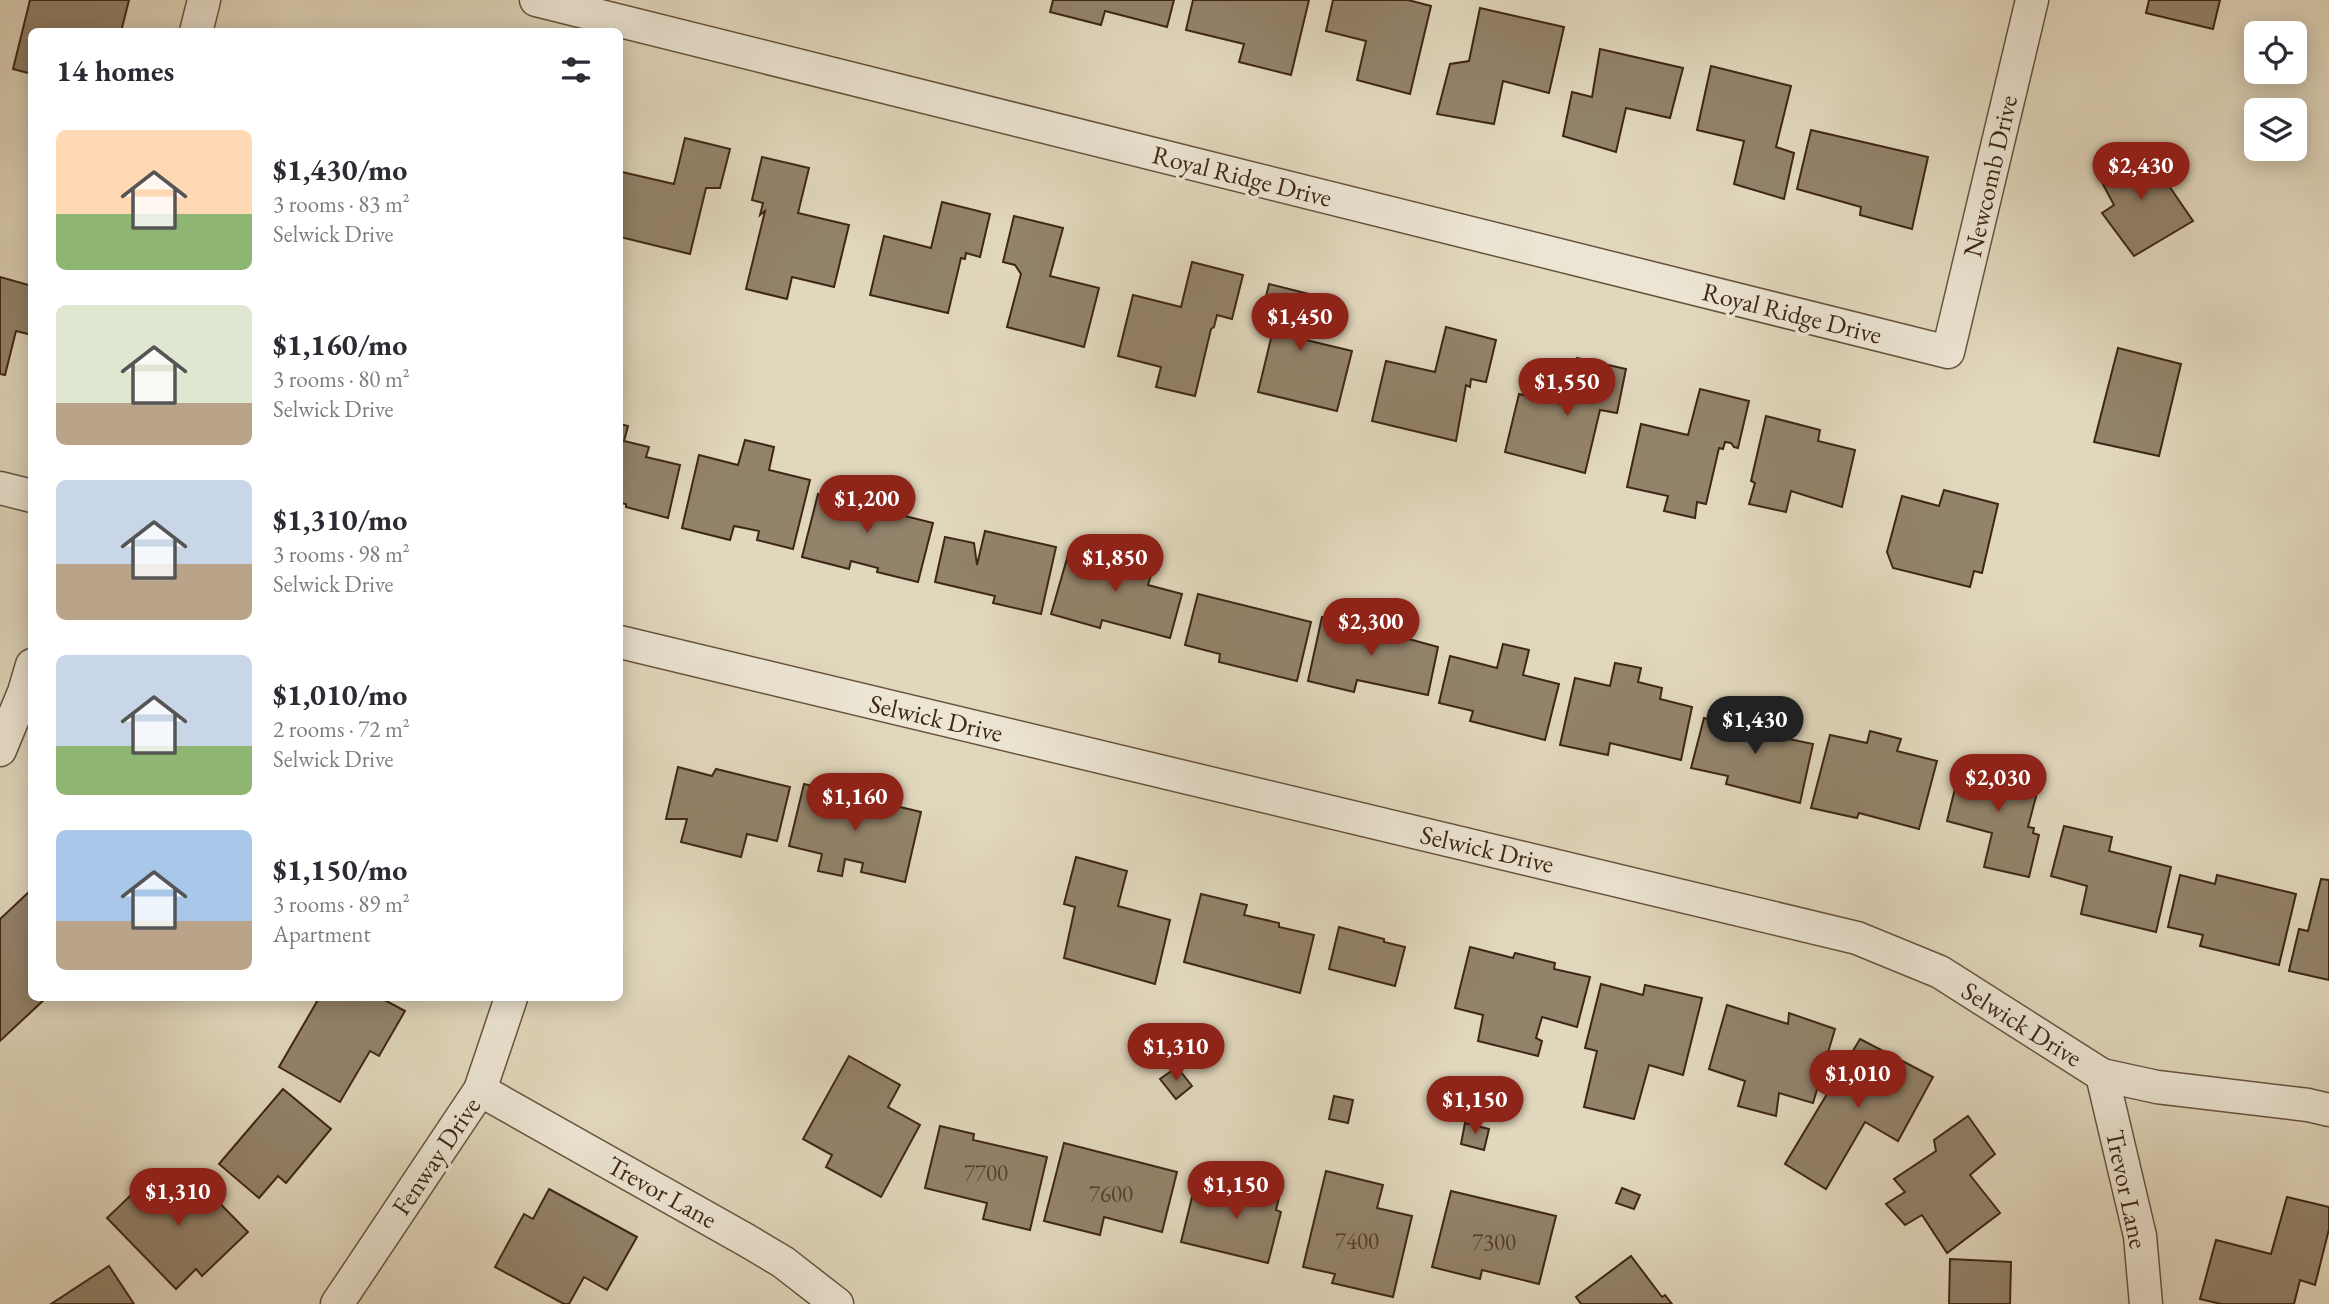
<!DOCTYPE html>
<html lang="en">
<head>
<meta charset="utf-8">
<style>
	:root { --surface:#fff; --page:#f7f7f7; --text:#2b2b33; --muted:#7c7c81; --accent:#8f2418 }
	body { margin:0; font-family:"EB Garamond",serif; background:var(--page); color:var(--text); height:100vh; display:flex; flex-direction:column; font-size:26px; white-space:nowrap }
	* { box-sizing:border-box; margin:0 }
	p { font-size:23px; color:var(--muted) }
	.icon { flex:none; width:38px; height:38px; fill:none; stroke:currentColor; stroke-width:2; stroke-linecap:round; stroke-linejoin:round }
	.map { position:relative; flex:1; overflow:hidden }
	.sheet { position:absolute; left:28px; top:28px; width:595px; height:973px; display:flex; flex-direction:column; background:var(--surface); border-radius:10px; box-shadow:0 4px 18px #0003 }
	.sheet>* { flex:none }
	.buttons { position:absolute; left:2244px; top:21px; display:grid; gap:14px }
	.buttons a { display:grid; place-items:center; width:63px; height:63px; border-radius:10px; background:var(--surface); box-shadow:0 4px 18px #0003; font-size:35px }
	.price { position:absolute; translate:-50% -60px; padding:0 16px; border-radius:24px; background:var(--accent); color:#fff; font-size:23px; line-height:46px; filter:drop-shadow(0 2px 4px #0008) }
	.price::after { content:''; position:absolute; left:50%; top:42px; width:21px; height:16px; margin-left:-10px; background:inherit; clip-path:polygon(0 0,100% 0,50% 100%) }
	.price.active { background:#222; color:#fff }
	ul { padding:0; list-style:none }
	li { display:flex; align-items:center; gap:21px; height:175px; padding:0 28px }
	li span { display:grid; place-items:center; flex:none; width:196px; height:140px; border-radius:10px; color:#555 }
	li>.icon { margin-inline-start:auto }
	span .icon { width:84px; height:84px; fill:#fffc; stroke-width:1 }
	li b { font-size:30px }
	h2 { display:flex; justify-content:space-between; align-items:center; height:84px; padding:0 28px; font-size:30px }
	.map>svg:first-child { display:block }
	.building { fill:#93836b; stroke:#3e2714; stroke-width:2 }
	.lines { fill:none; stroke-linecap:round; stroke-linejoin:round }
	.minor-casing { stroke:#67533e; stroke-width:35 }
	.minor { stroke:#ece5d3; stroke-width:32 }
	.labels { text-anchor:middle; dominant-baseline:central; stroke-width:7; stroke-linejoin:round; paint-order:stroke }
	.number-label { font-size:23px; fill:#533e2a }
	.street-label { font-size:26px; fill:#3e2714; stroke:#ece5d3 }
</style>
</head>
<body>
<div class="map">
<svg width="2329" height="1304" viewBox="0 0 2329 1304">
	<rect width="100%" height="100%" fill="#e1d7bc"/>
	<filter id="stains"><feTurbulence type="fractalNoise" baseFrequency=".00286" numOctaves="4"/><feColorMatrix values="0 0 0 0 .2 0 0 0 0 .09 0 0 0 0 .02 0 0 0 .5 -.17"/></filter>
	<radialGradient id="worn" r=".72"><stop offset=".6" stop-color="#630" stop-opacity="0"/><stop offset="1" stop-color="#630" stop-opacity=".3"/></radialGradient>
	<g class="building">
		<path d="M30,0h99l-8,32h-89v42l-19,-5z"/>
		<path d="M1053,0h121l-7,27 -62,-16 -4,14 -51,-13z"/>
		<path d="M1193,0h116l-18,75 -52,-13 5,-18 -58,-14z"/>
		<path d="M1333,0h75l23,6 -21,88 -53,-14 9,-39 -40,-10z"/>
		<path d="M2149,0h71l-7,29 -67,-16z"/>
		<path d="M1480,8l84,19 -15,66 -46,-12 -9,43 -57,-10 13,-50 19,-3z"/>
		<path d="M1600,49l83,19 -13,50 -44,-10 -10,44 -53,-16 9,-44 20,5z"/>
		<path d="M1711,66l80,20 -15,61 18,6 -10,46 -50,-15 10,-43 -47,-11z"/>
		<path d="M1811,130l117,27 -16,72 -52,-14 1,-8 -64,-18z"/>
		<path d="M685,138l45,11 -10,39h-14l-16,66 -70,-17v-55l2,-10 52,12z"/>
		<path d="M2141,145l52,76 -59,35 -32,-43 12,-8 -17,-32z"/>
		<path d="M762,157l47,11 -11,45 51,12 -15,62 -42,-10 -5,22 -41,-10 19,-78 -5,4 3,-12 -11,-3z"/>
		<path d="M942,202l48,12 -10,43 -14,-4 -1,6 -4,-1 -13,55 -78,-18 14,-59 47,12z"/>
		<path d="M1014,216l49,12 -13,48 49,12 -15,59 -77,-20 14,-53 -6,-9 -12,-3z"/>
		<path d="M1192,262l51,13 -11,44 -15,-4 -3,12 -3,2 -16,67 -39,-9 5,-20 -43,-11 15,-61 48,12z"/>
		<path d="M0,277l32,9v49l-16,-4 -11,44 -5,-1z"/>
		<path d="M1269,284l48,12 -11,44 46,11 -15,60 -79,-19 15,-62 -14,-4z"/>
		<path d="M1446,327l50,13 -10,42 -15,-3 -1,8 -4,-2 -10,56 -84,-20 14,-60 49,11z"/>
		<path d="M2118,348l63,16 -22,92 -65,-14z"/>
		<path d="M1577,358l49,11 -9,44 -17,-3 -15,63 -80,-21 14,-58 47,11z"/>
		<path d="M1700,389l49,12 -11,47 -4,-1 -3,-4 -6,-1 -2,7 -4,-1 -13,56 -9,-2 -2,16 -31,-7 4,-15 -41,-9 14,-63 47,11z"/>
		<path d="M1766,416l54,14 -2,11 37,9 -13,57 -51,-16 -5,21 -37,-8 6,-21 -4,-2z"/>
		<path d="M620,424l8,2 -4,15 25,6 -3,10 34,8 -12,53 -42,-11v-3l-6,-1z"/>
		<path d="M745,440l29,7 -5,23 41,10 -17,69 -36,-9 2,-9 -25,-5 -4,14 -48,-12 17,-73 39,10z"/>
		<path d="M859,480l28,6 -6,24 52,13 -15,59 -41,-10 1,-4 -27,-7 -2,8 -47,-12 16,-63 35,10z"/>
		<path d="M1944,490l54,14 -16,69 -8,-2 -4,16 -77,-19 -6,-16 15,-56 37,10z"/>
		<path d="M985,531l71,16 -15,67 -48,-11 2,-7 -60,-14 10,-45 29,6 3,22z"/>
		<path d="M1108,541l24,6 -4,16 25,6 -5,16 34,9 -12,44 -68,-18 -2,8 -49,-14 17,-59 34,10z"/>
		<path d="M1198,594l113,28 -14,59 -78,-19 1,-8 -35,-9z"/>
		<path d="M1322,617l52,12 3,-8 29,8 -1,9 33,9 -10,48 -71,-15 -3,12 -46,-11z"/>
		<path d="M1503,644l26,6 -6,25 36,9 -14,56 -75,-19 3,-10 -34,-8 11,-47 47,12z"/>
		<path d="M1615,663l26,5 -3,14 24,6 -2,11 32,8 -11,53 -71,-17 -2,12 -48,-10 15,-67 35,8z"/>
		<path d="M1755,712l32,8 -3,18 29,6 -13,59 -74,-19 2,-8 -37,-8 13,-50 45,11z"/>
		<path d="M1870,731l31,8 -4,12 40,10 -18,68 -60,-16 -2,5 -46,-10 19,-73 37,8z"/>
		<path d="M1962,760l78,21 -12,46 6,1 -1,5 6,2 -10,42 -45,-10 8,-34 -45,-12z"/>
		<path d="M678,767l34,9 4,-7 74,18 -13,54 -30,-7 -6,23 -60,-15 6,-23h-21z"/>
		<path d="M804,784l117,28 -16,70 -44,-10 2,-9 -18,-4 -3,17 -24,-5 4,-17 -33,-8z"/>
		<path d="M2064,826l48,11 -3,14 62,16 -15,65 -75,-18 6,-28 -36,-10z"/>
		<path d="M1076,857l51,14 -9,35 52,14 -15,64 -91,-26 11,-51 -11,-3z"/>
		<path d="M2180,875l35,9 2,-9 79,19 -17,71 -79,-19 3,-11 -35,-8z"/>
		<path d="M2321,879l8,1v100l-40,-9 10,-42 9,2z"/>
		<path d="M32,889v109h14l-46,43v-122z"/>
		<path d="M1201,894l46,11 -3,10 35,8v4l35,8 -14,58 -116,-31z"/>
		<path d="M1339,927l45,12v3l21,5 -10,39 -66,-17z"/>
		<path d="M1470,947l43,11 2,-5 40,10 -1,6 36,8 -13,50 -35,-10 -6,21 6,3 -4,15 -60,-15 5,-26 -28,-7z"/>
		<path d="M1601,984l42,11 2,-10 57,13 -19,77 -34,-10 -15,54 -50,-12 13,-56 -12,-3z"/>
		<path d="M319,998h62l24,13 -26,45 -9,-5 -30,51 -61,-35z"/>
		<path d="M1727,1005l61,19 1,-11 46,16 -22,74 -34,-10 -3,23 -38,-10 7,-25 -36,-12z"/>
		<path d="M1860,1039l73,38 -35,64 -33,-19 -39,67 -41,-25z"/>
		<path d="M849,1056l51,29 -12,22 32,18 -39,72 -55,-30 6,-12 -29,-16z"/>
		<path d="M1177,1067l15,19 -16,13 -16,-20z"/>
		<path d="M283,1089l48,40 -45,54 -8,-7 -19,22 -40,-34z"/>
		<path d="M1334,1096l19,4 -5,23 -19,-4z"/>
		<path d="M1968,1116l27,38 -25,21 30,38 -53,40 -25,-38 -17,10 -19,-21 19,-12 -11,-13 42,-28 -2,-11z"/>
		<path d="M1465,1123l24,6 -5,21 -23,-6z"/>
		<path d="M940,1126l34,8 -1,6 74,17 -17,73 -47,-11 4,-16 -62,-15z"/>
		<path d="M1064,1143l113,29 -15,60 -58,-15 -4,18 -56,-14z"/>
		<path d="M1326,1171l57,14 -6,23 35,8 -19,81 -61,-14 3,-9 -32,-7z"/>
		<path d="M190,1173l58,59 -46,44 -6,-7 -20,20 -69,-71 42,-40 17,19z"/>
		<path d="M1233,1177l48,12 -5,21 5,2 -13,51 -87,-21 12,-49 34,8z"/>
		<path d="M1622,1188l18,7 -6,14 -18,-6z"/>
		<path d="M549,1189l88,48 -30,53 -23,-13 -15,27h-5l-69,-37 29,-53 9,5z"/>
		<path d="M1451,1191l105,25 -17,68 -57,-14 -2,9 -48,-12z"/>
		<path d="M2287,1197l42,10v22l-14,56 -15,-5 -6,24h-73l-21,-5 16,-59 55,14z"/>
		<path d="M1631,1256l31,41 3,-2 7,9h-91l-5,-7z"/>
		<path d="M1950,1259l61,3 -1,42h-61z"/>
		<path d="M109,1266l25,38h-83z"/>
	</g>
	<g class="lines">
		<defs>
			<g id="minor">
				<path d="M536,0l1412,352 84,-352"/>
				<path d="M196,32l8,-32"/>
				<path d="M0,488l32,8"/>
				<path d="M620,642l1237,296 83,34 162,103 55,12 151,18 21,5"/>
				<path d="M0,750l24,-58 8,-27"/>
				<path d="M2102,1075l38,161 6,68"/>
				<path d="M480,1090l266,150 37,22 54,42"/>
				<path d="M337,1304l143,-214 31,-92"/>
			</g>
		</defs>
		<use href="#minor" class="minor-casing"/>
		<use href="#minor" class="minor"/>
	</g>
	<g class="labels">
		<g class="number-label">
			<text x="986" y="1173">7700</text>
			<text x="1111" y="1194">7600</text>
			<text x="1357" y="1241">7400</text>
			<text x="1494" y="1242">7300</text>
		</g>
		<g class="street-label">
			<text transform="translate(1242 176) rotate(14)">Royal Ridge Drive</text>
			<text transform="translate(1990 176) rotate(-77)">Newcomb Drive</text>
			<text transform="translate(1792 313) rotate(14)">Royal Ridge Drive</text>
			<text transform="translate(936 718) rotate(13)">Selwick Drive</text>
			<text transform="translate(1487 849) rotate(13)">Selwick Drive</text>
			<text transform="translate(2022 1024) rotate(32)">Selwick Drive</text>
			<text transform="translate(436 1156) rotate(-56)">Fenway Drive</text>
			<text transform="translate(2127 1189) rotate(78)">Trevor Lane</text>
			<text transform="translate(662 1192) rotate(29)">Trevor Lane</text>
		</g>
	</g>
	<rect width="100%" height="100%" filter="url(#stains)"/>
	<rect width="100%" height="100%" fill="url(#worn)"/>
</svg>
<div class="buttons">
<a><svg class="icon" aria-label="locate" viewBox="0 0 24 24"><circle cx="12" cy="12" r="6"/><path d="M12 2v4M12 18v4M2 12h4M18 12h4"/></svg></a>
<a><svg class="icon" aria-label="layers" viewBox="0 0 24 24"><path d="M12 4l9 5-9 5-9-5zM3 14l9 5 9-5"/></svg></a>
</div>
<b class="price" style="left:2141px;top:202px">$2,430</b>
<b class="price" style="left:1300px;top:353px">$1,450</b>
<b class="price" style="left:1567px;top:418px">$1,550</b>
<b class="price" style="left:867px;top:535px">$1,200</b>
<b class="price" style="left:1115px;top:594px">$1,850</b>
<b class="price" style="left:1371px;top:658px">$2,300</b>
<b class="price active" style="left:1755px;top:756px">$1,430</b>
<b class="price" style="left:1998px;top:814px">$2,030</b>
<b class="price" style="left:855px;top:833px">$1,160</b>
<b class="price" style="left:1176px;top:1083px">$1,310</b>
<b class="price" style="left:1858px;top:1110px">$1,010</b>
<b class="price" style="left:1475px;top:1136px">$1,150</b>
<b class="price" style="left:1236px;top:1221px">$1,150</b>
<b class="price" style="left:178px;top:1228px">$1,310</b>
<section class="sheet">
<h2>14 homes<svg class="icon" aria-label="filters" viewBox="0 0 24 24"><path d="M4 7h16M4 17h16"/><circle cx="9" cy="7" r="2"/><circle cx="15" cy="17" r="2"/></svg></h2>
<ul>
<li><span style="background:linear-gradient(#ffd9b3 60%,#8fb573 0)"><svg class="icon" aria-label="home" viewBox="0 0 24 24"><path d="M3 11l9-7 9 7M6 9v11h12V9"/></svg></span><div><b>$1,430/mo</b><p>3 rooms · 83 m²</p><p>Selwick Drive</p></div></li>
<li><span style="background:linear-gradient(#dfe7d0 70%,#b9a48a 0)"><svg class="icon" aria-label="home" viewBox="0 0 24 24"><path d="M3 11l9-7 9 7M6 9v11h12V9"/></svg></span><div><b>$1,160/mo</b><p>3 rooms · 80 m²</p><p>Selwick Drive</p></div></li>
<li><span style="background:linear-gradient(#c9d6e8 60%,#b9a48a 0)"><svg class="icon" aria-label="home" viewBox="0 0 24 24"><path d="M3 11l9-7 9 7M6 9v11h12V9"/></svg></span><div><b>$1,310/mo</b><p>3 rooms · 98 m²</p><p>Selwick Drive</p></div></li>
<li><span style="background:linear-gradient(#c9d6e8 65%,#8fb573 0)"><svg class="icon" aria-label="home" viewBox="0 0 24 24"><path d="M3 11l9-7 9 7M6 9v11h12V9"/></svg></span><div><b>$1,010/mo</b><p>2 rooms · 72 m²</p><p>Selwick Drive</p></div></li>
<li><span style="background:linear-gradient(#a9c7e8 65%,#b9a48a 0)"><svg class="icon" aria-label="home" viewBox="0 0 24 24"><path d="M3 11l9-7 9 7M6 9v11h12V9"/></svg></span><div><b>$1,150/mo</b><p>3 rooms · 89 m²</p><p>Apartment</p></div></li>
</ul>
</section>
</div>
</body>
</html>
